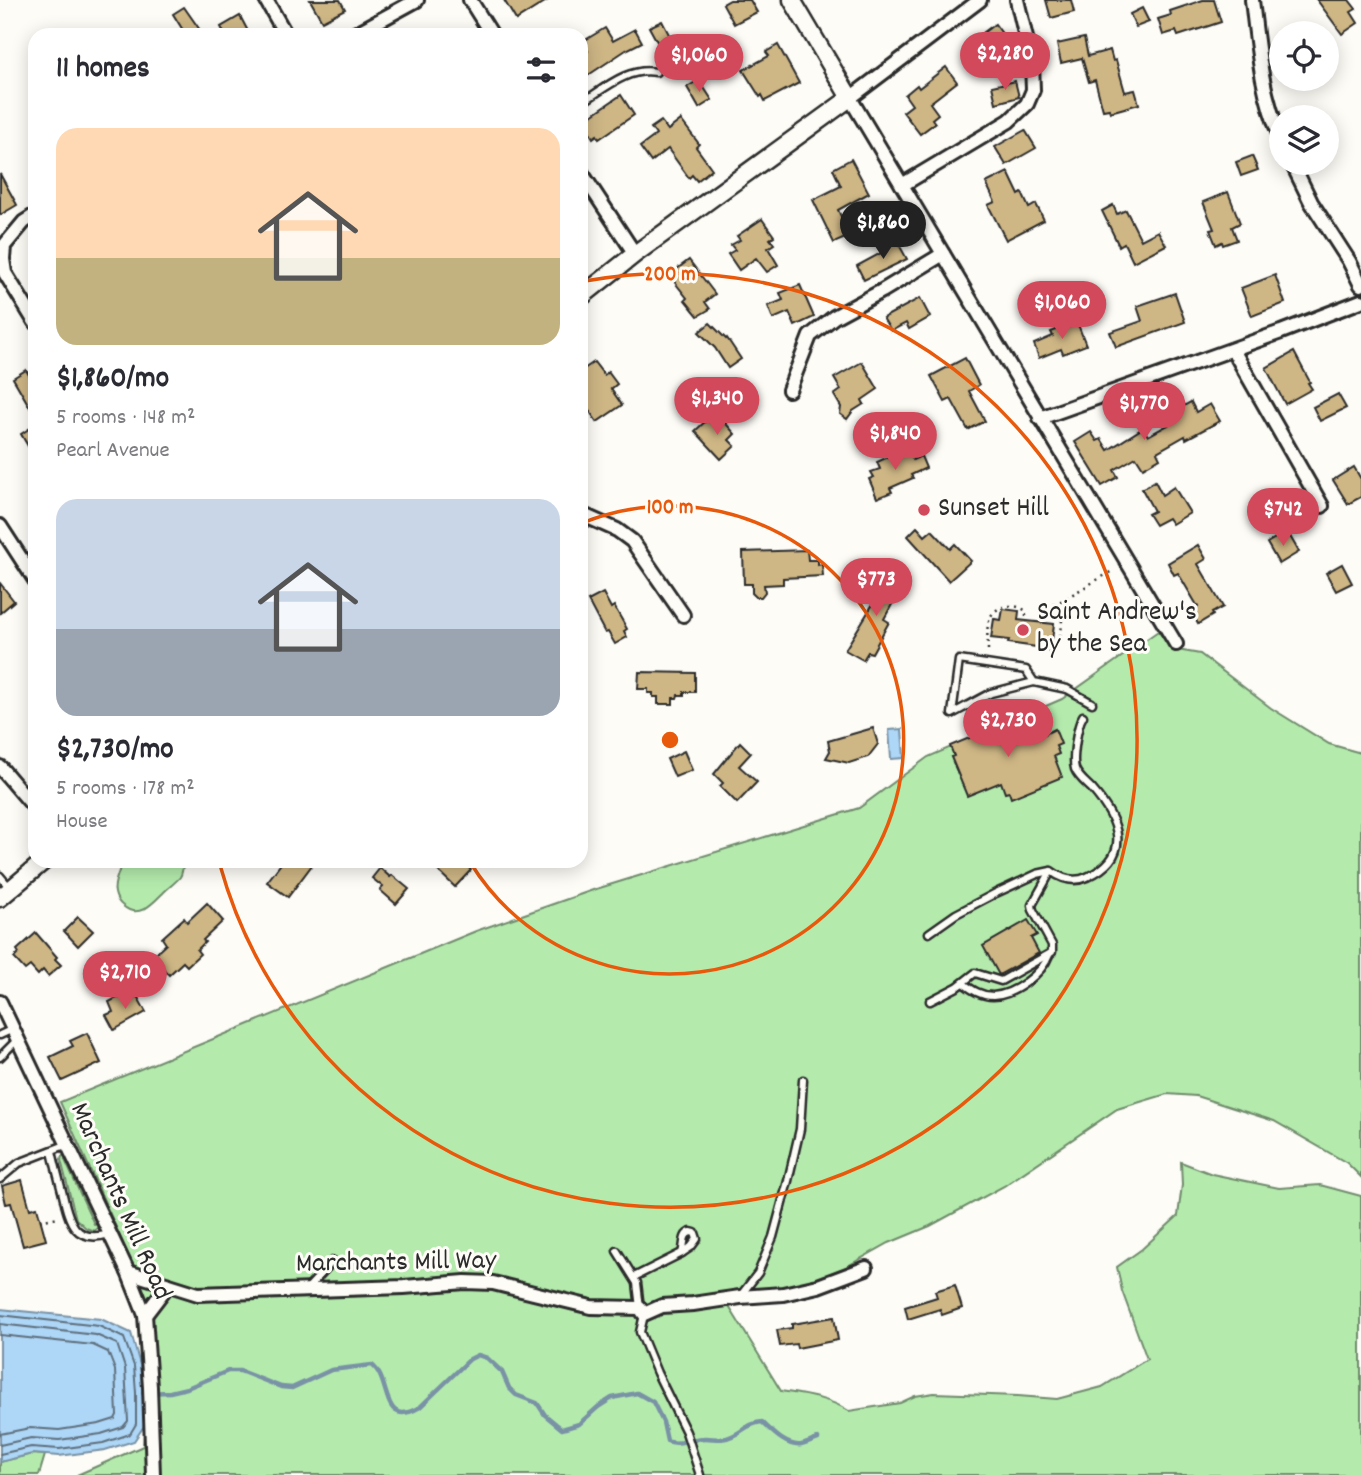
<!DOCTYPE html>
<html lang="en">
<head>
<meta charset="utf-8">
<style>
	:root { --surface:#fff; --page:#f2f2f3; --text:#2b2b33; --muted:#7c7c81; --accent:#d1495b }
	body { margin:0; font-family:Dekko,sans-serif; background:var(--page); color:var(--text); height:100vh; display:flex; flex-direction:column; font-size:26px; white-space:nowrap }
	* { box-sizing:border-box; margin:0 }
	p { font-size:23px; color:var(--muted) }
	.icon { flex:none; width:38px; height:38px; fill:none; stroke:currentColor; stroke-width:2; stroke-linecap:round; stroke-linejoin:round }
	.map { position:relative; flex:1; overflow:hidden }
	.sheet { position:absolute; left:28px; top:28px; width:560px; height:840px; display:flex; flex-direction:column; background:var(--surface); border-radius:21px; box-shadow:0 4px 18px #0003 }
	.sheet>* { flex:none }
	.buttons { position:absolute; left:1269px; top:21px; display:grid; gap:14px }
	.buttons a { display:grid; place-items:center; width:70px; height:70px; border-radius:50%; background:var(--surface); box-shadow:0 4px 18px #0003; font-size:35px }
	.price { position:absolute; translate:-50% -60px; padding:0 16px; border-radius:24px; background:var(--accent); color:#fff; font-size:23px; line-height:46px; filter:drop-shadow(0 2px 4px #0008) }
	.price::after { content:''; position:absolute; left:50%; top:42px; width:21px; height:16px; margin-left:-10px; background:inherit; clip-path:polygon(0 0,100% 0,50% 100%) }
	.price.current { background:#222; color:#fff }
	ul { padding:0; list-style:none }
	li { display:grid; align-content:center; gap:14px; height:371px; padding:0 28px }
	li span { display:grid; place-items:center; height:217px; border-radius:21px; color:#555 }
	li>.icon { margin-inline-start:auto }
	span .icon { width:126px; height:126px; fill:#fffc; stroke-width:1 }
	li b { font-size:30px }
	h2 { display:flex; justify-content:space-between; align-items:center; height:84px; padding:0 28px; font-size:30px }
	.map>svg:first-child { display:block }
	.green { fill:#b4ebad; stroke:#708b6c; stroke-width:2 }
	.water { fill:#add6f7; stroke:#7992a5; stroke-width:2 }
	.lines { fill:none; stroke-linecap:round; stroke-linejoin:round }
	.shore { stroke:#5f6f7d; stroke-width:2 }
	.stream { stroke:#7992a5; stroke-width:4.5 }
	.building { fill:#ceb685; stroke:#2b2b2b; stroke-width:2 }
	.service-casing { stroke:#2b2b2b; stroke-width:11 }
	.minor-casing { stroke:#2b2b2b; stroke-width:18 }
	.tertiary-casing { stroke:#2b2b2b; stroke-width:21 }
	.path { stroke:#2b2b2b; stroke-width:2.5; stroke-dasharray:2 5; stroke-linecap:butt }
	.service { stroke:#fdfcf7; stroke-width:6 }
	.minor { stroke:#fdfcf7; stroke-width:12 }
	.tertiary { stroke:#fdfcf7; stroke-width:16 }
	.ring { fill:none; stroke:#e8590c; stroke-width:3.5 }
	.poi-dot { fill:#d1495b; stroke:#fdfcf7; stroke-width:2.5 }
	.labels { text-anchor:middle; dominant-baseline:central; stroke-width:6; stroke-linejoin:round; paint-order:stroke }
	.poi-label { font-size:28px; fill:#2b2b2b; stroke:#fdfcf7; text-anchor:start }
	.street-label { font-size:28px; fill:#2b2b2b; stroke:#fdfcf7 }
	.centre { fill:#e8590c; stroke:#fdfcf7; stroke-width:3.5 }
	.ring-label { font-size:21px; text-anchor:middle; font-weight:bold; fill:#e8590c; stroke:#fdfcf7; stroke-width:6; stroke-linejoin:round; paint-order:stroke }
</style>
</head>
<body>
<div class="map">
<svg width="1361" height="1475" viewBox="0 0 1361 1475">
	<rect width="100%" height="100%" fill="#fdfcf7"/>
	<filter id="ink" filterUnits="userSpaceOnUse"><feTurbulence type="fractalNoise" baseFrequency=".0143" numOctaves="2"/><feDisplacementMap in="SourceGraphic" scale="14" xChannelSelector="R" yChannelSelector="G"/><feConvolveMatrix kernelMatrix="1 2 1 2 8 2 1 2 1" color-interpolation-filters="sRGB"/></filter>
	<g filter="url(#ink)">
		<g class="green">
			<path d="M1158,631l14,18 28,5 71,54 58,36 32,9v424l-14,-14 -73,-42 -78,-25 -29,-2 -50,15 -113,77 -74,40 -41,17 -86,48 -75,14 53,86c24,4 48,7 68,20l51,-8 15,-7 19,-3 84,3 39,3 45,-12 45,-28 -25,-68 -5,-24 25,-18 36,-33 4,-31 -1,-23 31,12 67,14 41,-3 41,11v279h-1284l66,-29 4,-46 -6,-78 -16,-43 -2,-36 -63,-141 416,-171 117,-41 266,-82 69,-51 134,-58z"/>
			<path d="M121,861h62c0,6 0,11 -3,16 -4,5 -11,10 -16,15 -11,11 -25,28 -41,14 -4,-3 -7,-8 -8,-13 -3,-11 6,-21 6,-32z"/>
			<path d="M67,1155l1,4 -3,1 29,64 2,1 1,-2v5l-3,3 -8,-3 -10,-9 -15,-59 1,-4z"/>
			<path d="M32,1454l13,1 -6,20h-39v-13z"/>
		</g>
		<g class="water">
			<path d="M902,729l2,29 -13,1 -2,-29z"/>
			<path d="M0,1309l101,10 30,14 9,32 3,32 1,29 -10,15 -29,9 -46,6 -27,-2 -32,8z"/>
		</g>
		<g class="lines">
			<g class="shore">
				<path d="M0,1315l99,11 25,12 10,28 2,27v31l-6,10 -27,9 -44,6 -28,-2 -31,7"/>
				<path d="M0,1324l96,11 21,9 8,24 3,53 -5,6 -22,7 -42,6 -28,-2 -31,7"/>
				<path d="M0,1335l93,10 15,7 7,18 2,45 -2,4 -16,5 -40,6 -29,-2 -30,6"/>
			</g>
			<path class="stream" d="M143,1393l27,-1 17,-4 41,-17h12l41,16 11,1 39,-18 41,-5c20,15 8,65 48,42l50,-48 8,-4 9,3 15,14 7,16 7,7 21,8 8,12 17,14 17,-5 19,-17 14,-9 25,-5 16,9 10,20 4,19c12,5 25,-3 38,-3 10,0 17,3 27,-2 11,-5 17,-13 30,-14 10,9 24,25 39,23 5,-1 11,-4 17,-6"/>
		</g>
		<g class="building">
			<path d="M310,0h30l5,9 -23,12z"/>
			<path d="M504,0h44l-32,20z"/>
			<path d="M730,0h20l7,12 -23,12 -11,-20z"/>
			<path d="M1046,0h25l3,12 -23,6z"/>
			<path d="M1203,0h11l7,22 -43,14 -2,-5 -13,4 -5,-16 13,-4 -1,-4z"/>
			<path d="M1317,0h32l7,9 -5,3 7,11 -16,11z"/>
			<path d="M184,7l16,23 -7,5h-7l-13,-21z"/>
			<path d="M1142,8l7,14 -13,5 -6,-13z"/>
			<path d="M240,16l10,19h-25l-4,-8z"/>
			<path d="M662,21l10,19 -12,7 -11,-20z"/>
			<path d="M995,24l14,19 -3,2 2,4 -11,8 -3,-4 -11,8 -7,-10 6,-5 -6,-8z"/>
			<path d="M605,28l8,13 22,-12 7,13 -16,8 -45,30v-24l7,-5 -6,-9z"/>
			<path d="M1084,38l4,18 22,-6 3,11 3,-1 9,32 10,-2 4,14 -29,8 -1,-3 -6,1 -8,-30 -6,2 -7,-24 -21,5 -4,-19z"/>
			<path d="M778,45l21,38 -34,18 -3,-6 -2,2 -17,-27 26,-14 -3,-4z"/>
			<path d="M946,67l11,15 -27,21 8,11 -6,5 3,4 -15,11 -17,-22 9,-7 -7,-10 12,-10 2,3z"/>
			<path d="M699,80l13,20 -13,8 -12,-21z"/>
			<path d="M1015,81l4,16 -23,6 -4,-17z"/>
			<path d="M621,95l13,20 -35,24 -2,-4 -4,3 -7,-12 3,-2 -3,-5z"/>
			<path d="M681,120l18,24 -3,3 16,22 -15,12 -5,-6 -3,3 -21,-29 -17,13 -11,-15 16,-12 -5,-7 10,-7 7,9z"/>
			<path d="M1025,130l11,18 -30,17 -11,-18z"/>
			<path d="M1252,156l6,14 -17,6 -5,-14z"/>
			<path d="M851,159l18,34 -31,17 12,26 -16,7 -21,-43 28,-14 -8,-17z"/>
			<path d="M1008,172l11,23 3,-2 7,15 7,-4 8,16 -38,20 -18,-35 7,-3 -9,-19z"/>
			<path d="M0,174l17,31 -17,10z"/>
			<path d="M1228,192l12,31 -8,4 5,13 -14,5 -1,-3 -6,3 -6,-15 4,-1 -11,-27z"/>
			<path d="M1113,205l4,9 9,-4 15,30 17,-9 8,14 -33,17 -9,-19 -5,3 -17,-35z"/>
			<path d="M762,219l12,17 -4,3 4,5 -6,4 10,17 -11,7 -11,-14 -17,12 -11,-16 7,-4 -4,-5 9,-5 -3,-4z"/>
			<path d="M897,241l10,18 -43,21 -7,-14 26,-14 -2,-3z"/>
			<path d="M689,260l26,34 -10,8 5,7 -12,7 -13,-16 2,-2 -18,-23z"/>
			<path d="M1275,275l10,28 -33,13 -11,-28z"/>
			<path d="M800,285l14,32 -19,9 -6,-14 -16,7 -5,-13 15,-6 -3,-7z"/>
			<path d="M1175,293l10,29 -69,25 -6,-15 32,-11 -5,-15z"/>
			<path d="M920,298l10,19 -21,12 -3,-6 -15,8 -8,-13z"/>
			<path d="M1077,322l9,23 -23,9 -2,-5 -22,9 -5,-14 19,-8 -2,-4z"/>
			<path d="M710,323l16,16 1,-1 14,21 -13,9 -13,-20 -16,-16z"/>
			<path d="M1294,352l16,30 -2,1 4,6 -27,15 -19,-36z"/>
			<path d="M965,358l14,27 -10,6 16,30 -17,9 -17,-31 -6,3 -14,-26z"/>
			<path d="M594,362l10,13 4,-3 9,12 -6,5 11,16 -25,17 -11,-16 -5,3v-38z"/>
			<path d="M862,362l16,27 -16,11 2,4 -11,7 -6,8 -7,-5 1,-7 -7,-12 7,-5 -7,-12z"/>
			<path d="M26,370l9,15v31l-22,-38z"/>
			<path d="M1338,394l8,14 -26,13 -7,-14z"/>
			<path d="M1191,402l5,10 14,-8 10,17 -34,18 -1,-3 -28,16 3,6 -17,10 -7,-11 -22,13 4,7 -16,9 -27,-44 16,-10 6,9 4,-2 7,11 35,-22 5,8 20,-11 -4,-8z"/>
			<path d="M720,417l15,17 -6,6 6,6 -14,13 -26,-28 13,-12 5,5z"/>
			<path d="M35,425v33l-14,-24z"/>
			<path d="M908,448l5,12 8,-4 5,12 -15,7 2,3 -23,10 2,4 -15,6 -8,-19 5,-2 -3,-5 9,-3 -3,-7z"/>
			<path d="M1354,467l7,12v18l-13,7 -15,-24z"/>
			<path d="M1155,481l7,14 12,-8 16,26 -18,11 -4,-6 -13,7 -7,-11 6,-3 -12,-22z"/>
			<path d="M917,527l8,9 7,-6 18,19 5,-5 16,17 -22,20 -41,-45z"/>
			<path d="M1287,531l12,21 -20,12 -12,-21z"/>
			<path d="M1198,545l8,14 -8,5 25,43 -11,6 1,2 -15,9 -7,-13 7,-4 -20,-34 -4,2 -6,-12z"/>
			<path d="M807,550l1,10h10v5l4,-1 1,12 -40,2v6l-19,1 1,7 -4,5h-5l-4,-4v-9h-8l-1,-32z"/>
			<path d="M1342,564l10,19 -16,8 -10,-18z"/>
			<path d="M892,577l2,6 7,-2 5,15 -11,3 -11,20 5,3 -17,31 -4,-1 -5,8 -18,-10 31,-51 -4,-16z"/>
			<path d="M0,583l14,18 -14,12z"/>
			<path d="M603,593l8,15 3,-2 13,23 -3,2 3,6 -12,7 -7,-12 -3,1 -17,-32z"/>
			<path d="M1003,609l16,2 -1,9 36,4 -3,25 -43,-6 1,-3 -18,-2 3,-19 7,1z"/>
			<path d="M639,672l56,1v19h-11v3h-6l-1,3h-4v6h-15v-7h-5v-4h-5v-4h-10z"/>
			<path d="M1032,716l5,13 5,-2 3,7 10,-5 6,15 -5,2 3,8 -5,2 8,21 -51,21 -2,-6 -4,1 -4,-11 -34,14 -16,-39 3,-1 -4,-10 53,-22 1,3z"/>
			<path d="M873,728l5,16 -10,13 -19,6 -23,-5 4,-7 -2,-10z"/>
			<path d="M740,742l11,11 -12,13 18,16 -20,21 -17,-17 3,-3 -9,-9z"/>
			<path d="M684,751l8,19 -17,7 -8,-18z"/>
			<path d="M283,861h32l-27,36 -21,-15z"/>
			<path d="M439,861h23l9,9 -16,17 -21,-20z"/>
			<path d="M380,868l10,9 2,-2 17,14 -13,15 -16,-14 3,-3 -11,-9z"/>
			<path d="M207,903l16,18 -20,19 2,2 -8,8 3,4 -13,12 -4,-4 -14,13 -17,-18 14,-13 -4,-6 22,-20 3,4z"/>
			<path d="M78,917l15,14 -15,15 -14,-15z"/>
			<path d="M1028,920l9,15 -6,3 8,15 -40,22 -16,-29z"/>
			<path d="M36,933l21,24 -2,2 6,6 -13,11 -5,-6 -5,5 -8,-9 -5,4 -11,-12 5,-5 -2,-3z"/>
			<path d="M124,994l3,5 9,-5 10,18 -32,18 -8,-15 7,-3 -4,-10z"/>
			<path d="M87,1033l14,30 -39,18 -12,-24 23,-11 -3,-5z"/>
			<path d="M22,1180l8,29 7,-2 9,33 -23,6 -12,-43 -5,1 -4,-18z"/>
			<path d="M955,1285l7,23 -20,7 -2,-6 -32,10 -3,-12 32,-10 -2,-6z"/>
			<path d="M834,1317l4,23 -41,8 -1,-4 -16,2 -3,-16 15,-2v-4z"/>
		</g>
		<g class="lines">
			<defs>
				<g id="service">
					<path d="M581,103c23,-14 46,-36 75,-31"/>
					<path d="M1034,682l-8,-12 -67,-10 -7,54 39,-21 43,-11 33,7 25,14"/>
					<path d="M0,876l10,12"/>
					<path d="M929,933l27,-19 40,-21 41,-19 14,-3"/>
					<path d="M963,983c9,7 18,13 30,13 21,-1 49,-22 56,-41"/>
					<path d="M930,1001l27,-14 18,-14 26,8 48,-27 3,-2v-7l-19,-35 -1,-5 19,-34c11,8 23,12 36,6 47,-21 32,-57 5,-88 -6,-6 -14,-12 -17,-20 -3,-10 2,-44 8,-53"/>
					<path d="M0,1035l13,-6"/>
					<path d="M0,1057l18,-18"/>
					<path d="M52,1151c3,14 7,29 11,44 6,27 12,49 46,39"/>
					<path d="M0,1179l19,-16 49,-19"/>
					<path d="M691,1232l4,1 2,6 -6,8 -9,6c3,-8 0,-19 9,-21z"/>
					<path d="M617,1251l20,32 3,25"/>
					<path d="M634,1277l48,-24"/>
					<path d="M308,1288l25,-27"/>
					<path d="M741,1295l17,-22 15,-36 15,-56 12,-52 3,-49"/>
					<path d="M644,1315l-4,17 17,41 29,59 14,43"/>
				</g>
				<g id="minor">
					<path d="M266,0l20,35"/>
					<path d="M470,0l22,35"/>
					<path d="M980,0l-130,98 326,546"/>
					<path d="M1252,0c6,49 9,92 29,139"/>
					<path d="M353,35l64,-35"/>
					<path d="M1292,163l19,39 38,59 12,24"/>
					<path d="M581,172l54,82"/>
					<path d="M902,185l107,-64 18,-17 6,-14 -1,-27 -15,-63"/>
					<path d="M35,215l-11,7 -20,24 -1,13 2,14 30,49"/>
					<path d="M1233,350l89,156"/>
					<path d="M789,390l21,-54 24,-19 48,-26 61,-37"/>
					<path d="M1040,418l241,-86 80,-31"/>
					<path d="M581,514l36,16 15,11 51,74"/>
					<path d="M0,526l35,54"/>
					<path d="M0,767l35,41"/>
					<path d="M0,1002l128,270 17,43 5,72 3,88"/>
					<path d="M128,1272l70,22 206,-7 61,-5 28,1 98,24 49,1 4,6 18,-8 31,-2 47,-7 43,-3 35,-8 48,-18"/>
					<path d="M145,1315l23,-30"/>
				</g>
				<g id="tertiary">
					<path d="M581,297l54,-43 215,-156 -58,-98"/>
					<path d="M0,898l44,-37"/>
				</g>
			</defs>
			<use href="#service" class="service-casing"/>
			<use href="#minor" class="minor-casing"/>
			<use href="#tertiary" class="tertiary-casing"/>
			<g class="path">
				<path d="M1049,617c1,-13 2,-10 12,-16l53,-31"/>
				<path d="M988,650c0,-10 -2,-20 1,-29 4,-16 25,-19 37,-10v10"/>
				<path d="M1048,653c15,-10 17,-34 10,-50"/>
				<path d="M40,1221l18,-4"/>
			</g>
			<use href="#service" class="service"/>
			<use href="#minor" class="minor"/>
			<use href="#tertiary" class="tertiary"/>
		</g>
	</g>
	<g class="ring">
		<path d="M582 523A234 234 0 1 1 470 862"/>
		<path d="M585 281A467 467 0 1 1 220 865"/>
	</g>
	<g class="poi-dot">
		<circle cx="924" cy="510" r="7"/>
		<circle cx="1023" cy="630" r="7"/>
	</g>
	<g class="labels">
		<g class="poi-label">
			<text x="938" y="510">Sunset Hill</text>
			<text x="1037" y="614">Saint Andrew's<tspan x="1037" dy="32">by the Sea</tspan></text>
		</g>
		<g class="street-label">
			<text transform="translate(119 1202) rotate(66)">Marchants Mill Road</text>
			<text transform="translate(396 1264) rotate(-1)">Marchants Mill Way</text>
		</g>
	</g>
	<circle cx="670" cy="740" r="10" class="centre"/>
	<g class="ring-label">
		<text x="670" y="280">200 m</text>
		<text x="670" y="513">100 m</text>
	</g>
</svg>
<div class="buttons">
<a><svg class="icon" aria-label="locate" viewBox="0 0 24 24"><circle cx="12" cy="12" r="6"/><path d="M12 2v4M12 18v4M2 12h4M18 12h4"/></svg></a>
<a><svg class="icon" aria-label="layers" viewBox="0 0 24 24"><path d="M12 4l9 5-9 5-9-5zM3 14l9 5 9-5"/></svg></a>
</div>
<b class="price" style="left:1005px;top:92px">$2,280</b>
<b class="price" style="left:699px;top:94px">$1,060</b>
<b class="price current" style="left:883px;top:261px">$1,860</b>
<b class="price" style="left:1062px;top:341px">$1,060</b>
<b class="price" style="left:717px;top:437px">$1,340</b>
<b class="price" style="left:1144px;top:442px">$1,770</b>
<b class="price" style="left:895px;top:472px">$1,840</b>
<b class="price" style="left:1283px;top:548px">$742</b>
<b class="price" style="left:876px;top:618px">$773</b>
<b class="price" style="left:1008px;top:759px">$2,730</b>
<b class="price" style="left:125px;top:1011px">$2,710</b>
<section class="sheet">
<h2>11 homes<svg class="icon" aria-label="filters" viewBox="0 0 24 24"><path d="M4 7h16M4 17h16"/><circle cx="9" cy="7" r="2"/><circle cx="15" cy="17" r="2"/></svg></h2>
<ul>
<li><span style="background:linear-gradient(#ffd9b3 60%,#c2b280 0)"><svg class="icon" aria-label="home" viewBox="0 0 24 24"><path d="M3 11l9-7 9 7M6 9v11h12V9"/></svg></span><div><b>$1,860/mo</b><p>5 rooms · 148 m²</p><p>Pearl Avenue</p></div></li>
<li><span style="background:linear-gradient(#c9d6e8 60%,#9aa5b1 0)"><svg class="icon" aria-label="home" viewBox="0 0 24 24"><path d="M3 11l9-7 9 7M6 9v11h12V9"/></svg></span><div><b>$2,730/mo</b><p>5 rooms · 178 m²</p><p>House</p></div></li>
</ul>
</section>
</div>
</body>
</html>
